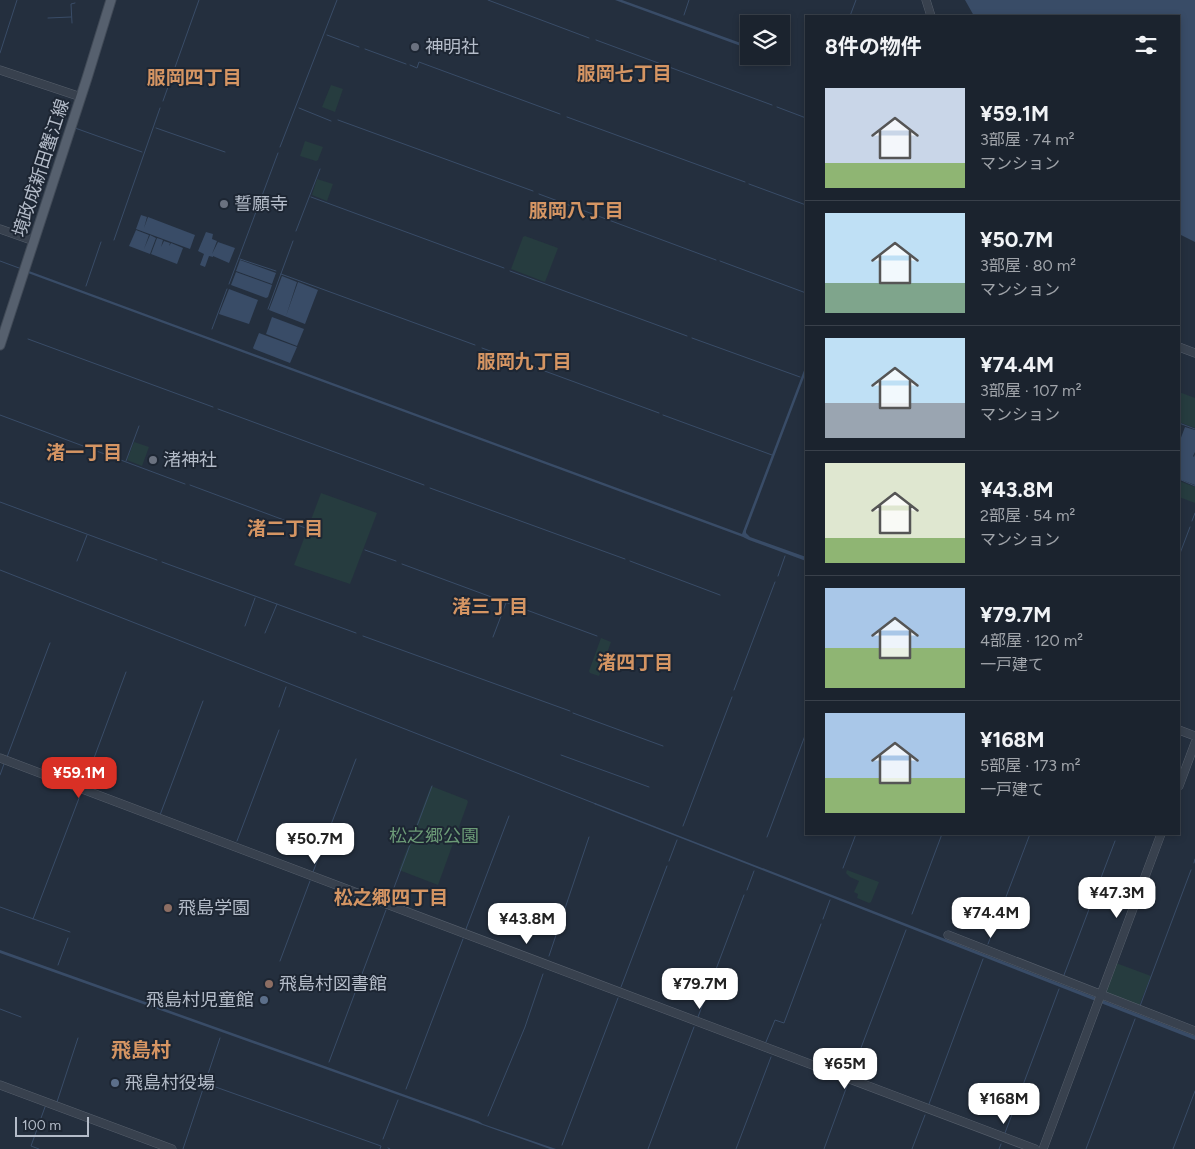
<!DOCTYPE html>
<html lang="ja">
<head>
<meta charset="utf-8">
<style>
	:root { --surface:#1b232e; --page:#242b36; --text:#f1f3f6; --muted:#a0a4aa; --line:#39404a; --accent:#d93025 }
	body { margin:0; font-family:Figtree,"Noto Sans JP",sans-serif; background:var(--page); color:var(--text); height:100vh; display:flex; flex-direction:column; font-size:19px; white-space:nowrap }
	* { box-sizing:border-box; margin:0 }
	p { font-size:16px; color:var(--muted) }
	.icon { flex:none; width:28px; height:28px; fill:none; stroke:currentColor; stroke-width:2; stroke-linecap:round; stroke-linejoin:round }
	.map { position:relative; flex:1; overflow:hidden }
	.panel { position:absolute; left:805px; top:15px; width:375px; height:820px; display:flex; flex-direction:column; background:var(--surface); border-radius:0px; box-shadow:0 2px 8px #0003,0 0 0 1px var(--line) }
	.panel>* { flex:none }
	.fabs { position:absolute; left:740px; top:15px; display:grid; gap:10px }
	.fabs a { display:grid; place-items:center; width:50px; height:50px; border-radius:0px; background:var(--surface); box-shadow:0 2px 8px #0003,0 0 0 1px var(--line); font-size:25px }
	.scale { position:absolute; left:15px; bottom:12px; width:74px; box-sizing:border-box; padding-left:5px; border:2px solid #b4bcc9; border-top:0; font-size:14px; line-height:18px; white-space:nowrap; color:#b4bcc9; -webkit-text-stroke:4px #1d2633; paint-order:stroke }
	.price { position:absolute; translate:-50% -42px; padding:0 11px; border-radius:10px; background:#fff; color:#222; font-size:16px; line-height:32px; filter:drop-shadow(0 1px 2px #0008) }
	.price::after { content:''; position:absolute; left:50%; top:30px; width:15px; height:11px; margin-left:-8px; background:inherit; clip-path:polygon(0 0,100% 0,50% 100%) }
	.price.active { background:var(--accent); color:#fff }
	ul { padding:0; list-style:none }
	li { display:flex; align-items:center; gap:15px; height:125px; padding:0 20px }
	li+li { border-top:1px solid var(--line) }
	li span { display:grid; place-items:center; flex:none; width:140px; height:100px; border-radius:0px; color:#555 }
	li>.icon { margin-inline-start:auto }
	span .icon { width:60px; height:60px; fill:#fffc; stroke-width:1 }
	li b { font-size:21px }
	h2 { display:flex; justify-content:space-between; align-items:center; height:60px; padding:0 20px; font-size:21px }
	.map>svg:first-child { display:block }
	.green { fill:#263c3f }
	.water { fill:#394c67 }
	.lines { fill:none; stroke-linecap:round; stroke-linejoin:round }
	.stream { stroke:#394c67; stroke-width:1 }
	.minor-casing { stroke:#565f6c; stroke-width:9 }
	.major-casing { stroke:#414a57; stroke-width:11 }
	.minor { stroke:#38414e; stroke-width:8 }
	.major { stroke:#56606e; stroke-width:9 }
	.worship-dot { fill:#6b7280; stroke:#1d2633; stroke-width:2 }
	.education-dot { fill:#8d6e63; stroke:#1d2633; stroke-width:2 }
	.service-dot { fill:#5c6f8a; stroke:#1d2633; stroke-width:2 }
	.labels { text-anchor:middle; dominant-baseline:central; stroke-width:4; stroke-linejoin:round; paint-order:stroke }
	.poi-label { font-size:18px; fill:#b4bcc9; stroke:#1d2633; text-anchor:start }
	.street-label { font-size:18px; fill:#b4bcc9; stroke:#1d2633 }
	.park-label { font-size:18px; fill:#6b9a76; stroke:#1d2633 }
	.neighbourhood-label { font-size:19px; font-weight:bold; fill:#d59563; stroke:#1d2633 }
	.quarter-label { font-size:20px; font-weight:bold; fill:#d59563; stroke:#1d2633 }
</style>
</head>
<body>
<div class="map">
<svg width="1195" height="1149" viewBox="0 0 1195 1149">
	<rect width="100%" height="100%" fill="#242f3e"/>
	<g class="green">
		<path d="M331,85l12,4 -8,23 -13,-5z"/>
		<path d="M305,141l18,6 -5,13 -2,1 -16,-5z"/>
		<path d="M317,179l16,5 -6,17 -15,-6z"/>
		<path d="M525,236l33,12 -13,34 -34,-13 12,-32z"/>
		<path d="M1179,392l16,6v30l-16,-6z"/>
		<path d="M134,442l15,5 -7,19 -15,-6z"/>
		<path d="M1179,481l16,6v16l-16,-6z"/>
		<path d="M321,493l56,20 -27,71 -56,-19z"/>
		<path d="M601,638l10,4 -12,34 -9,-3 -1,-2z"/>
		<path d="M431,786l36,14 1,2 -30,83 -39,-15z"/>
		<path d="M847,870l32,12 -8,20 -2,1 -12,-5 1,-4 -4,-2 5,-11 -9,-4 -4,-4z"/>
		<path d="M1116,963l35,13 -12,30 -32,-12 -1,-4z"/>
	</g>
	<g class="water">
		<path d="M615,0h7l127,46v3z"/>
		<path d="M965,0h230v242l-16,-8v-218h-205z"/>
		<path d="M141,215l6,2 -3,11 4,-11 47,18 -5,14 -54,-20z"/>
		<path d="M136,230l13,5 -5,14 6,-14 6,3 -6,16 -21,-8z"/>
		<path d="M206,232l7,2 -1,5 5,2 -5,13 6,-12 17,6 -6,15 -16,-7v1l-4,-1 -4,11 -5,-2 4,-11 -6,-3z"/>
		<path d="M157,238l6,2 -2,7 3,-6 6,2 -1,3 2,-3 12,5 -6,16 -26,-10z"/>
		<path d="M240,260l36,13 -4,11 -36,-13z"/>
		<path d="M29,271l713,263 64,-169v7l-60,159v2l4,4 56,20v4l-57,-21 -6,-3 -715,-264z"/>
		<path d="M236,272l36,13 -4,12 -2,1 -35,-13z"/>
		<path d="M282,276l15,6 -11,34 12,-34 20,8 -13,34 -36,-14z"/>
		<path d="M229,289l29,11 -9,24 -30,-10z"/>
		<path d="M272,317l32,12 -7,17 -31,-12z"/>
		<path d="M259,333l38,14 -7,16 -36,-14 -1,-1z"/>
		<path d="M1185,427l10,3v22l-2,4 1,1 1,-3v31l-16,-6v-36z"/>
		<path d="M595,803l600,233v4l-601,-236z"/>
		<path d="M0,950l478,171 5,3 73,25h-6l-550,-196z"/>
	</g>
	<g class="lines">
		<g class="stream">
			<path d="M488,0l101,38"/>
			<path d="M684,15l5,-15"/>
			<path d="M850,16l6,-16"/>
			<path d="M48,18l23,-1"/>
			<path d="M72,23l-1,-19 4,-1"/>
			<path d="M327,35l32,12"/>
			<path d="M596,40l176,65"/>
			<path d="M365,49l41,15"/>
			<path d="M0,53l17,-53"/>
			<path d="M410,65l7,3 2,-6 141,52"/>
			<path d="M163,101l36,-101"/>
			<path d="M777,107l29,11"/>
			<path d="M299,108l32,13"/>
			<path d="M567,117l178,65"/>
			<path d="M338,120l195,71"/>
			<path d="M75,128l67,24"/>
			<path d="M156,128l69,24"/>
			<path d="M280,147l57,-147"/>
			<path d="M749,184l57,21"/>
			<path d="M539,194l177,66"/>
			<path d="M311,197l193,71"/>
			<path d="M296,231l24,-62"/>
			<path d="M114,240l46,-132"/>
			<path d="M240,259l36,12"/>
			<path d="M0,261l19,7"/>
			<path d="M720,261l86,32"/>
			<path d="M510,271l177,65"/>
			<path d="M281,274l194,71"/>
			<path d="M229,284l49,-131"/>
			<path d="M86,286l15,-44"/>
			<path d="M268,309l25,-68"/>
			<path d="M212,329l15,-40"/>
			<path d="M692,338l108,39"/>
			<path d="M28,339l185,68"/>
			<path d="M482,348l177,65"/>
			<path d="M218,409l206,76"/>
			<path d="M0,415l185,69"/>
			<path d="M663,415l109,40"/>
			<path d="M1179,423l16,6"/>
			<path d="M126,461l13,-35"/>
			<path d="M1179,479l16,7"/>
			<path d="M190,485l118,44"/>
			<path d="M430,488l195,71"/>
			<path d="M0,502l157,58"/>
			<path d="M1192,521l3,-8"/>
			<path d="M365,550l31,11"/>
			<path d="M1179,556l11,-29"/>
			<path d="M77,561l10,-26"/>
			<path d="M630,561l90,34"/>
			<path d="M162,562l194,71"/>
			<path d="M402,564l195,72"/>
			<path d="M0,570l596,234"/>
			<path d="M778,576l7,-20"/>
			<path d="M245,626l10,-28"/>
			<path d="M265,633l12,-29"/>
			<path d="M363,636l207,75"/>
			<path d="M493,637l13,-34"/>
			<path d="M734,690l41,-108"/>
			<path d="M279,707l7,-20"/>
			<path d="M573,713l90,33"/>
			<path d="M561,755l88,32"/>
			<path d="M7,757l43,-114"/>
			<path d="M0,775l4,-11"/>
			<path d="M84,785l42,-113"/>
			<path d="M160,815l43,-114"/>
			<path d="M683,826l49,-129"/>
			<path d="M767,837l39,-104"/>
			<path d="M237,841l42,-111"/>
			<path d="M669,861l8,-21"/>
			<path d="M1194,863l1,-4"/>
			<path d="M843,868l13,-34"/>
			<path d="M313,872l43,-113"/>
			<path d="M747,890l7,-19"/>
			<path d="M389,901l43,-115"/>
			<path d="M0,907l70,25"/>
			<path d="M912,914l30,-80"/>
			<path d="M33,919l48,-126"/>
			<path d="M823,919l7,-19"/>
			<path d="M466,929l43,-113"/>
			<path d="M988,944l42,-110"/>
			<path d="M549,956l40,-119"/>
			<path d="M280,961l30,-80"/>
			<path d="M58,965l10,-27"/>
			<path d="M1064,975l51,-134"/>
			<path d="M621,987l46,-121"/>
			<path d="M1140,1006l51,-136"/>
			<path d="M0,1009l21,8"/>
			<path d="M698,1017l46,-122"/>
			<path d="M766,1042l9,-22 9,3 37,-99"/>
			<path d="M329,1062l57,-152"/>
			<path d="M851,1074l55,-144"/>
			<path d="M210,1085l171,61 -1,3"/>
			<path d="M406,1089l57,-150"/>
			<path d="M57,1102l21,-64"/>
			<path d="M929,1104l54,-145"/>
			<path d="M488,1116l37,-89 18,-53"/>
			<path d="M1005,1133l54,-144"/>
			<path d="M383,1139l15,-39"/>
			<path d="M562,1145l56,-147"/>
			<path d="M388,1148l2,1"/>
			<path d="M39,1149l-8,-3 14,-39"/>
			<path d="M183,1149l37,-111"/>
			<path d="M648,1149l46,-122"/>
			<path d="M736,1149l35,-92"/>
			<path d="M824,1149l23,-63"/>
			<path d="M912,1149l13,-34"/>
			<path d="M999,1149l2,-5"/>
			<path d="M1086,1149l49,-130"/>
			<path d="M1173,1149l22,-58"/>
		</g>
		<defs>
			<g id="minor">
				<path d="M926,0l5,16"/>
				<path d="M0,70l81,27"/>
				<path d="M0,229l34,12"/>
				<path d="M1179,347l16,6"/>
				<path d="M1179,730l16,6"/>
				<path d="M0,758l1035,391"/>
				<path d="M1179,786l16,-43"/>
				<path d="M948,935l247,96"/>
				<path d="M0,1085l172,64"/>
				<path d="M1043,1149l118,-315"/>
			</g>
			<path id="major" d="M0,345l87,-267 24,-78"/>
		</defs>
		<use href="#minor" class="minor-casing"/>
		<use href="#major" class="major-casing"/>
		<use href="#minor" class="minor"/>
		<use href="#major" class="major"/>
	</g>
	<g class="worship-dot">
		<circle cx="415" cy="47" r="5"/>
		<circle cx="224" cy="204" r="5"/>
		<circle cx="153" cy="460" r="5"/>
	</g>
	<g class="education-dot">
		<circle cx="168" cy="908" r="5"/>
		<circle cx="269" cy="984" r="5"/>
	</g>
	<g class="service-dot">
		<circle cx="264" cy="1000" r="5"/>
		<circle cx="115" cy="1083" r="5"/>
	</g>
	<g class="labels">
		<g class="poi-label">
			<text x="425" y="47">神明社</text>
			<text x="234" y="204">誓願寺</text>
			<text x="163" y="460">渚神社</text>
			<text x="178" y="908">飛島学園</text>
			<text x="279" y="984">飛島村図書館</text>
			<text x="254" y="1000" text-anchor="end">飛島村児童館</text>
			<text x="125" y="1083">飛島村役場</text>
		</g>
		<g class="street-label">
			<text transform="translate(41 168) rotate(-72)">境政成新田蟹江線</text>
		</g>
		<g class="park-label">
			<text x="434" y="836">松之郷公園</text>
		</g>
		<g class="neighbourhood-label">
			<text x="624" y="73">服岡七丁目</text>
			<text x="194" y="77">服岡四丁目</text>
			<text x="576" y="210">服岡八丁目</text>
			<text x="524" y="361">服岡九丁目</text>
			<text x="84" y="452">渚一丁目</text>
			<text x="285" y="528">渚二丁目</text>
			<text x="490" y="606">渚三丁目</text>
			<text x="635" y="662">渚四丁目</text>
			<text x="391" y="897">松之郷四丁目</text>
		</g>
		<g class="quarter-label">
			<text x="141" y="1050">飛島村</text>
		</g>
	</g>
</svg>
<div class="fabs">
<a><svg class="icon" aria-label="layers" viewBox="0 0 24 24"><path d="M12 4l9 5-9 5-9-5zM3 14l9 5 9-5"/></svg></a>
</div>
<div class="scale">100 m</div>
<b class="price active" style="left:79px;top:799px">¥59.1M</b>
<b class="price" style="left:315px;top:865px">¥50.7M</b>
<b class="price" style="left:1117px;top:919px">¥47.3M</b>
<b class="price" style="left:991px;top:939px">¥74.4M</b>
<b class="price" style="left:527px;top:945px">¥43.8M</b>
<b class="price" style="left:700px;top:1010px">¥79.7M</b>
<b class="price" style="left:845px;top:1090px">¥65M</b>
<b class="price" style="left:1004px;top:1125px">¥168M</b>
<section class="panel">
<h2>8件の物件<svg class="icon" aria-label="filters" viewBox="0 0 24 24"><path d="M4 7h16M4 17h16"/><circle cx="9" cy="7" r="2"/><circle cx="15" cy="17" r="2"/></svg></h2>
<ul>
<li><span style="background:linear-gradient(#c9d6e8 75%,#8fb573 0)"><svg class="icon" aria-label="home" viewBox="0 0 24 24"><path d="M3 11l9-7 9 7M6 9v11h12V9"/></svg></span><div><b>¥59.1M</b><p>3部屋 · 74 m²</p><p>マンション</p></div></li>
<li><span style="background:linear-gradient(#bfe0f5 70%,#7fa58c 0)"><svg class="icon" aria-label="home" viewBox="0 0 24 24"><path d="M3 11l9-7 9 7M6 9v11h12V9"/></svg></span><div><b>¥50.7M</b><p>3部屋 · 80 m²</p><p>マンション</p></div></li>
<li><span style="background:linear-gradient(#bfe0f5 65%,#9aa5b1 0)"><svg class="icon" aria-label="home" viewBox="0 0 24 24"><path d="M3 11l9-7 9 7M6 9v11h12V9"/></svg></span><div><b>¥74.4M</b><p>3部屋 · 107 m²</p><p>マンション</p></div></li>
<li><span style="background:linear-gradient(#dfe7d0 75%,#8fb573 0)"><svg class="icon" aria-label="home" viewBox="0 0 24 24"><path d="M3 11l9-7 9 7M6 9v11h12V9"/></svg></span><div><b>¥43.8M</b><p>2部屋 · 54 m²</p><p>マンション</p></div></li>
<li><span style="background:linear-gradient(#a9c7e8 60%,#8fb573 0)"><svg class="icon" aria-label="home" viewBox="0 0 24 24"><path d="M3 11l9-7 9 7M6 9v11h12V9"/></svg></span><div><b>¥79.7M</b><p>4部屋 · 120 m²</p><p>一戸建て</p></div></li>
<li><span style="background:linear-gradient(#a9c7e8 65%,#8fb573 0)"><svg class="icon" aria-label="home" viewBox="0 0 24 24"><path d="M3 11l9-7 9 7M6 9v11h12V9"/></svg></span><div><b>¥168M</b><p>5部屋 · 173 m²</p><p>一戸建て</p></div></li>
</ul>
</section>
</div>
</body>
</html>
